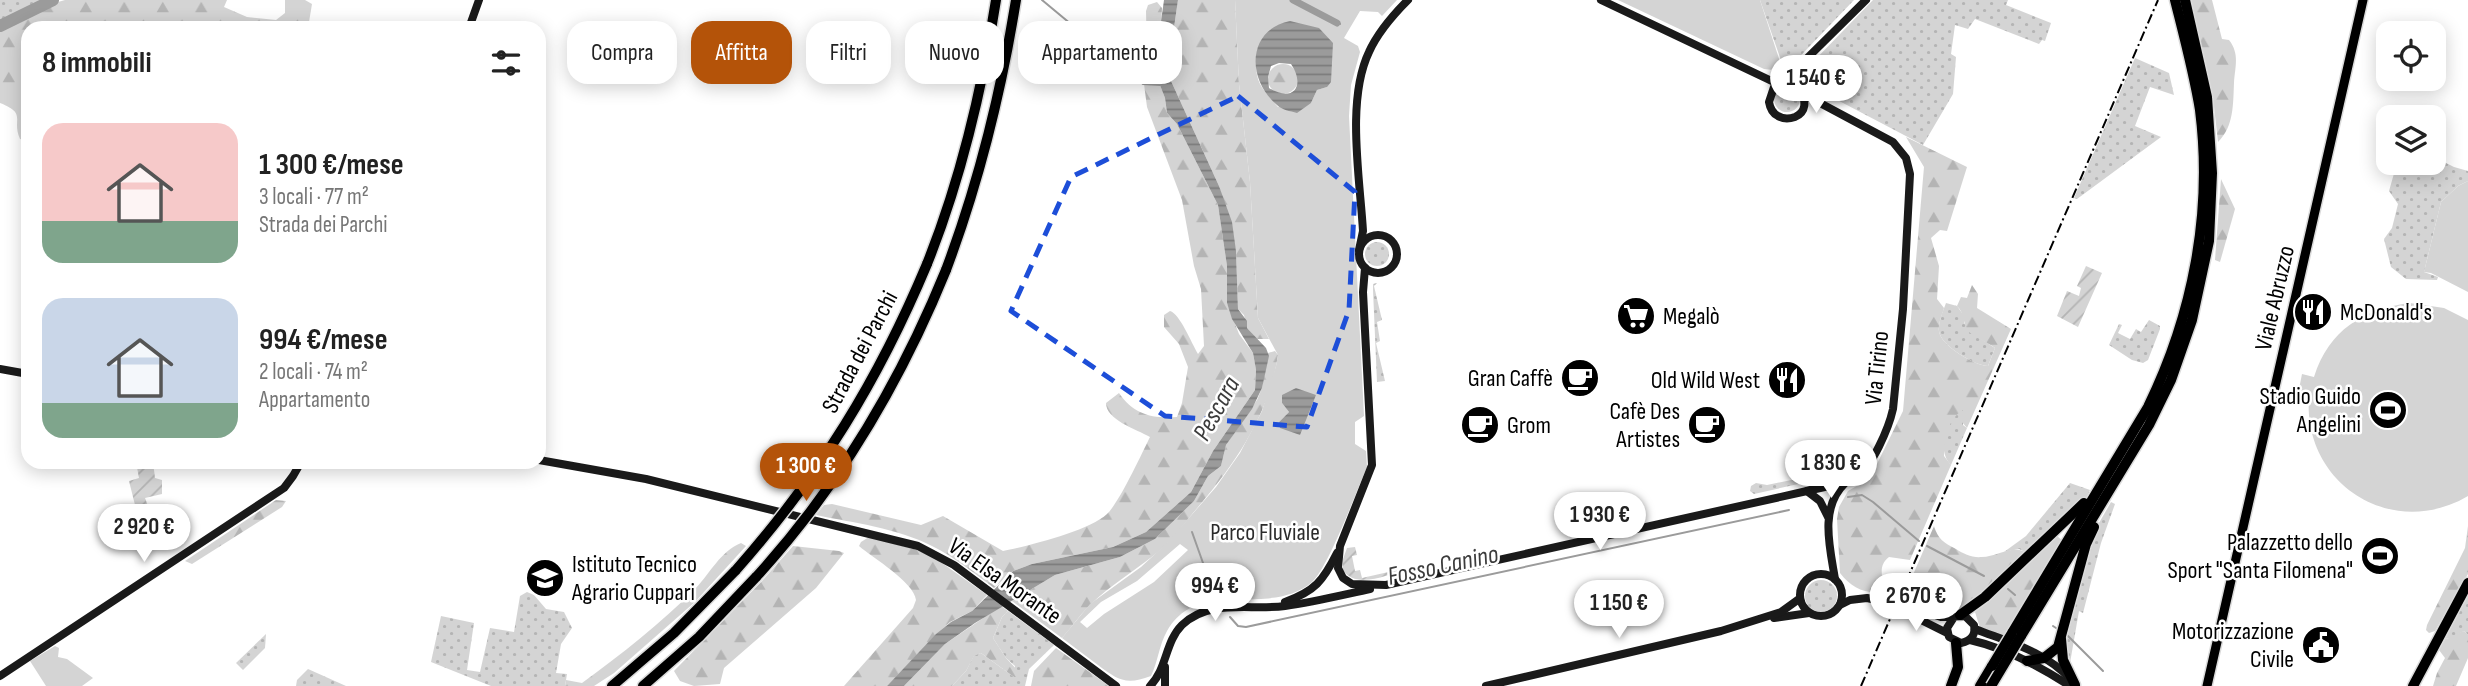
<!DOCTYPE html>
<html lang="it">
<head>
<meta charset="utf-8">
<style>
	:root { --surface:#fff; --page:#f6f6f6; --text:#222; --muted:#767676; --accent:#b45309 }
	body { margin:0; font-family:"Sofia Sans Condensed",sans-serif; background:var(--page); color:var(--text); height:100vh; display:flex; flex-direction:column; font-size:26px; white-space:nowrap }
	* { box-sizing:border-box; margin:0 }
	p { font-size:23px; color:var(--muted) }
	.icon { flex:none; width:38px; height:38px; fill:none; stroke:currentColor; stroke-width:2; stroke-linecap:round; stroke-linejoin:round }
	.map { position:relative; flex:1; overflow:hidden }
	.panel { position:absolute; left:21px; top:21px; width:525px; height:448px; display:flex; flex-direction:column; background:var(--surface); border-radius:21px; box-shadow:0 4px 18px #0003 }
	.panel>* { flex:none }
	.banner { position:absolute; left:567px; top:21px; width:665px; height:63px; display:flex; gap:14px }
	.controls { position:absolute; left:2376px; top:21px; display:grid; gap:14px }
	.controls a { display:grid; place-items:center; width:70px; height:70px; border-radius:14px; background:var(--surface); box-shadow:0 4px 18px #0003; font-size:35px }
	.price { position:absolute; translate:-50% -60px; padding:0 16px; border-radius:24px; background:#fff; color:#222; font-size:23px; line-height:46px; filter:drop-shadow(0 2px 4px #0008) }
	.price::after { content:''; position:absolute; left:50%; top:42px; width:21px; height:16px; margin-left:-10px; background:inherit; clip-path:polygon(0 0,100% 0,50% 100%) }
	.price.active { background:var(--accent); color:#fff }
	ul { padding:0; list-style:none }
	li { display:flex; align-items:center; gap:21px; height:175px; padding:0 21px }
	li span { display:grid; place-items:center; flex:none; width:196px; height:140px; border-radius:21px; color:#555 }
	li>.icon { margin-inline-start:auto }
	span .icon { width:84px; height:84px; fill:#fffc; stroke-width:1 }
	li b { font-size:30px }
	h2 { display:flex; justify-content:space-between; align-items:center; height:84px; padding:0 21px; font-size:30px }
	.pill { padding:0 24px; border-radius:21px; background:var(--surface); box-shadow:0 4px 18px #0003; font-size:24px; line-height:63px }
	.pill.active { background:var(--accent); color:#fff }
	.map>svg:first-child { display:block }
	.grass { fill:url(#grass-dots) }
	.forest { fill:url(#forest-firs) }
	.park { fill:#d4d4d4; fill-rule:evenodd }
	.garden { fill:url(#garden-furrows) }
	.water { fill:url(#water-rules); fill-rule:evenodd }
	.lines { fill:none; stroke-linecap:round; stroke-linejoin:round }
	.stream { stroke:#9b9b9b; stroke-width:2 }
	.canal { stroke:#9b9b9b; stroke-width:7 }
	.river { stroke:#9b9b9b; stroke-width:12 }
	.primary-casing { stroke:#dbdbdb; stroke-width:12 }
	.highway-casing { stroke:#dbdbdb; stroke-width:13 }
	.secondary { stroke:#1a1a1a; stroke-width:8 }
	.primary { stroke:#000; stroke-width:9 }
	.highway { stroke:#000; stroke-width:10 }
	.rail { stroke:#000; stroke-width:2; stroke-dasharray:10 3.5 2 3.5; stroke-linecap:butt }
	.highway-bridge-casing { stroke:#dbdbdb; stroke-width:13; stroke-linecap:butt }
	.highway-bridge { stroke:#000; stroke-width:10 }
	.marked { fill:none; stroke:#1d4ed8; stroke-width:5; stroke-dasharray:14 9; stroke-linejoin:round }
	.labels { text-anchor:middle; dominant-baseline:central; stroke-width:5; stroke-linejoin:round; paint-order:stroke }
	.street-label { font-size:24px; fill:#000; stroke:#fff }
	.poi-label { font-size:24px; fill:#000; stroke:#fff; text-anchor:end }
	.park-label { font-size:24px; fill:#2b2b2b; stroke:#fff }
	.water-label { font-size:26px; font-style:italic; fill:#3c3c3c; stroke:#fff }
</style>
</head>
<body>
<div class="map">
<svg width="2468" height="686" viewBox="0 0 2468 686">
	<defs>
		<pattern id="grass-dots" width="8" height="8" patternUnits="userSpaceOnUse" patternTransform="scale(1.75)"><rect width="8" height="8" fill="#d4d4d4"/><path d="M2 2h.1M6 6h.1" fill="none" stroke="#b4b4b4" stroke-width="1.8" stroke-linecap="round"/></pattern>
		<pattern id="forest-firs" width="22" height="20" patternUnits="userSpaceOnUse" patternTransform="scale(1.75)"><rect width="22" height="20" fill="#d4d4d4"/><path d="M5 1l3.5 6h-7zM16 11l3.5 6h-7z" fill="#b4b4b4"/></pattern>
		<pattern id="garden-furrows" width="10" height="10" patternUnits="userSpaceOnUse" patternTransform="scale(1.75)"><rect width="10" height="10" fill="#d4d4d4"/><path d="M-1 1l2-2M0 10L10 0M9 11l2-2" fill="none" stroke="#b4b4b4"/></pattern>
		<pattern id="water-rules" width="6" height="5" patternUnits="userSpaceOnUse" patternTransform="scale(1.75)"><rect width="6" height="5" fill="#9b9b9b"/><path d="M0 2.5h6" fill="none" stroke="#7c7c7c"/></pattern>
	</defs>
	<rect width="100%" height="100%" fill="#fff"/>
	<g class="grass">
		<path d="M0,0h47l-47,23z"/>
		<path d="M1760,0h94l-69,72z"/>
		<path d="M1873,0h135l-2,5 45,18 -6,18 -3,-1 -3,4 -64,-25 -7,10 -13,-4 -4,29 5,3 -3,37 -30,51 -118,-62 -1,-7 5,-10z"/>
		<path d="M2135,58l34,15 5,22 -24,-8 -15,39 26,11 -84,62 -3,-1z"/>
		<circle cx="1787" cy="99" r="13"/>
		<path d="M2434,157l20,10 14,4v10l-10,5 -17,16 -17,70 14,5 -1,3 -31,-1 -15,-12 -7,-28 8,-11 6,-24 -9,-13 8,-28h37z"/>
		<circle cx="1377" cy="254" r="12"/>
		<path d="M1377,283l-3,3 8,34 -5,2 3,19 -4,2 9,38 -8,1 -4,-92v-6z"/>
		<path d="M1946,303l11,3 8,11 -1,6 14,14 17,11 -7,18c-13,0 -48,-21 -49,-35 -1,-9 4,-20 7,-28z"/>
		<path d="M2149,320l11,6v3l-12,31 -5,3 -11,-3 -23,-15 10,-21 3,1 -4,8 12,6 6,-10 5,3z"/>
		<path d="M1963,409v16l4,3 -16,37c-15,-15 -5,-46 12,-56z"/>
		<path d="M1841,470l2,4 -89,20 -4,-3 1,-5 5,-3 11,2z"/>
		<path d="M2070,483l20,7 -4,9 -61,53 -6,-3 -15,3 22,-16z"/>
		<path d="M2111,502l4,2 -14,39 -18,70 -4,-2 -9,52 -4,-25 23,-91 6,-17z"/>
		<circle cx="1821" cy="596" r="16"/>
		<path d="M527,592l7,3 12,14 18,3 8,16 -11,16 -5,29 11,1 -2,12h-74l-60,-24 10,-46 33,7 -7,47 13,2 10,-44 24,4 6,-36z"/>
		<path d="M2468,594v41l-4,-4 -13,7 -6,1z"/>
		<path d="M1008,611l46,34 -25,24 -4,17h-73l14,-15 8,-16 7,-2 33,24 1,-11 -9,-8 -13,-20 9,-21z"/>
		<path d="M266,634l-1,14 -22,22 -7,-7z"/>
		<path d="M308,669l38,17h-50l1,-6z"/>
	</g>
	<g class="forest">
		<path d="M65,0h162l-3,7 23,10 29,3 9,-7v-13h20l7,4 -4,24h-280v113l-8,-2c-9,-20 8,-25 -20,-36v-74l51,-25z"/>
		<path d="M1178,0h57l4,84 11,98 8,136 11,21h-12l-10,-11 -3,-13 -6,-6 -2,-58 -17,-65 -48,-105v-33z"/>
		<path d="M2191,0h21l10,39 7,1c11,14 6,27 5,43 -1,22 0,43 -16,59l-5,-44z"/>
		<path d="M1157,2l5,6 -4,72 7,18 2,15 10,11 41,81 9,61v37l12,31 14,19 3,17 -1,20 -42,61 -22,41 -45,40 -33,15 -81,17 -19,7 -19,17c-20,-15 -40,-31 -62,-42 -35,-18 -78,-23 -116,-31l8,-10 8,-1 89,21 22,-9 60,35c25,-5 86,-20 104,-37 12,-11 35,-61 43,-77 -14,-8 -44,-17 -44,-34l13,-10c14,21 33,26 58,24l5,-14 6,-36 -9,-23 -15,-17v-12l6,-4c10,3 21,31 28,43l6,-8 -3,-57 -7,-23 -12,-66 -35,-93 -3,-23 3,-26 -1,-47 2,-6z"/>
		<circle cx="1283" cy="79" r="15"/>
		<path d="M1906,137l61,30 -20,64 -7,-1 -9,8 8,28 -2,33 7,9c-2,7 -6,16 -5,23 1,14 36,35 49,35l7,-18c-8,-6 -19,-10 -26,-16 -7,-8 -3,-17 -12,-26l4,-9 6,1 5,-13 6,9 -1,14 34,21 -44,99 -5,-6 1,-12c-16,10 -18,28 -19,46l7,9 -41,95 -21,-3c-13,10 -4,22 -7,35 -19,2 -31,-5 -42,-19l-3,-54 2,-12 9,-16 19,-11 7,-10 29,-59 21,-244z"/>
		<path d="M2221,179l14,30 -15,53 -5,-2z"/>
		<path d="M1275,351l3,4c-9,61 -45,112 -85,158 -9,11 -18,23 -28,33 -24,21 -54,38 -76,60 -10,10 -18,22 -27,32l-50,-37 43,-26 65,-18 35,-18 39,-38 14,-25 13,-10 5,-21 31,-45 5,-12 6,-35z"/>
		<path d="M276,500l10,1 -4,6 -90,57 -7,-3z"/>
		<path d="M1934,526c4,13 10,17 22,23 8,5 16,9 26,8 14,0 30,-12 43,-5 -14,15 -55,62 -75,60 -16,-1 -32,-9 -47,-14z"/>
		<path d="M2468,526v48l-33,57 -6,2 -3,-3 1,-5 38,-77z"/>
		<path d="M2057,536l6,5 -58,97 -25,-10 -5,-16z"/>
		<path d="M869,537l48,13 18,8 52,37 -15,16 -22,11 -13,12 -50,52h-43l69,-78 3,-8c-2,-18 -43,-42 -57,-54l2,-4z"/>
		<path d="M741,543l5,3 -51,56 -81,71 -20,13h-29l1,-6 16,3c40,-29 79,-60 114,-95 15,-16 24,-36 45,-45z"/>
		<path d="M793,546l46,5 5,2 -28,35 -92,80 -4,16 -26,2 -14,-5 -6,-10 88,-90z"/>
		<path d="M1001,606l7,5 -6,6 -9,21 13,20 14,15v4h-6l-33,-24 -7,3 -8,15 -14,15h-48l41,-42z"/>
		<path d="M2464,631l4,4v23l-12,28h-23l4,-13 8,-15 -6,-8 6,-11c8,-1 11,-6 19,-8z"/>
		<path d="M1056,648l53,38h-78l3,-15z"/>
	</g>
	<g class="park">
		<path d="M1235,0h162l-15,16 -4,-4 -18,-1 -16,27 14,8 2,6 -9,33 -2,31 15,300 -9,6v22l11,7 1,16c-10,23 -39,101 -55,115 -43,37 -113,-7 -145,49 -8,14 -9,31 -16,45 -26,10 -34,3 -53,-11 -12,-9 -24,-18 -36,-27l28,-34 51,-37 26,-24 49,-56 24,-34 22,-42 14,-45 2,-11 -20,-37 -8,-136 -11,-98zM1290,21l37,66 -10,3 -6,13 -33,4c-20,-23 -24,-26 -21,-58zM1316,395l-36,33 -1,-6 10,-10 -7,-9zM1180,544l8,6 -34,32 -50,32 -17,14 -7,-6 21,-20 36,-21z"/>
		<path d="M1618,0h142l23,71 -19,-2z"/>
		<path d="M2468,181v111l-37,-19 -7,-1 17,-70 17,-16z"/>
		<path d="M2410,303l34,5 24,12v176c-76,45 -166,-12 -159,-100l-11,-2 4,-20 12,3c15,-47 49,-68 96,-74z"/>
		<path d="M55,646l4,2 -1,9 9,2 26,19 -11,8h-36l-16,-25z"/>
	</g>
	<g class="garden">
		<path d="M2086,266l16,7 -24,54 -21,-11 10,-25 12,5 2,-8 -4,-2z"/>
		<path d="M136,462h17l2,16 7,2v14l-17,4 6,16 -12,7 -10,-40 10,-3z"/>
		<path d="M1355,547l2,8 -5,1 3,15 5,-1 2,8 44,-10 1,2c-19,4 -51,20 -64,0v-11l4,-11z"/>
	</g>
	<g class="water">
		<path d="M1164,0h14l-7,48v33l48,105 13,36 4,29 2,58 9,12v7l19,20 3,8 -7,32 -10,21 -26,36 -5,21 -13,10 -14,25 -39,38 -35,18 -65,18 -80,48 -30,21 -41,42h-17l49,-52 15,-12 21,-11 41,-40 19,-7 81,-17 33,-15 45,-40 22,-41 42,-61 1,-20 -3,-17 -21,-34 -5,-16v-37l-9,-61 -41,-81 -10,-11 -2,-15 -7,-18v-37z"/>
		<path d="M1290,21l29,7 14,15 -2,39 -4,5 -10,3 -6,13 -14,10c-7,-2 -15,-3 -20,-8 -30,-25 -31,-75 13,-84zM1279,63l12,1c15,22 2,39 -22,24l-1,-11 3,-11z"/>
		<path d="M1296,388l20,7 -16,40 -20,-7 -1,-6 10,-10 -7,-9v-8z"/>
	</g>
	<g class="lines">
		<g class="stream">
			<path d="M1042,0l101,84 17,1"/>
			<path d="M1295,0l45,24"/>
			<path d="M1848,497l14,-2 11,7 46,39"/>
			<path d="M1192,532l16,45"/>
			<path d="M1927,546l57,30"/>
			<path d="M2008,589l7,6"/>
			<path d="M1230,617l8,9 8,1 543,-117"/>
			<path d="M2053,626l6,4"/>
			<path d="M2068,636l35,35"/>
		</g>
		<path class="canal" d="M1293,0l44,23"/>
		<path class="river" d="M0,26l53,-26"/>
		<defs>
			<path id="primary" d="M2207,686l156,-686"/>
			<g id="highway">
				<path d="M927,264c34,-85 55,-174 69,-264"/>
				<path d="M946,270c33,-88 55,-177 70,-270"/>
				<path d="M1960,615l25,-18 99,-94"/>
				<path d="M2012,633l136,-226c45,-92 65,-195 52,-297 -6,-37 -16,-74 -25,-110"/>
				<path d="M2021,636l128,-211 22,-45 21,-60 17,-79 3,-68 -5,-76 -22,-97"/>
				<path d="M2061,639l2,21 12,25"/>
				<path d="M2027,661l17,-3 14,-11 28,-103 8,-17"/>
				<path d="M612,686l62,-53 62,-63"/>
				<path d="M643,686l56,-49 58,-61"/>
				<path d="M1951,686l7,-19 -2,-24"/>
				<path d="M1980,686l12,-20"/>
				<path d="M2413,686l55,-103"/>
			</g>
		</defs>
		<use href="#primary" class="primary-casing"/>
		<use href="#highway" class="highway-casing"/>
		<g class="secondary">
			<path d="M1601,0l177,84"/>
			<path d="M469,28l10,-28"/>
			<path d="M1783,82l83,-82"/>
			<path d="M1801,88l-13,-6 -14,5 -5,15c1,6 3,11 9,14 5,3 11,3 17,1 19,-9 3,-27 5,-41 1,-6 5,-11 7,-16"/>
			<circle cx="1378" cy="254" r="19"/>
			<path d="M1359,250l4,-19c-3,-52 -17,-131 6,-179 9,-20 23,-36 39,-52"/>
			<path d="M1365,268l-2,24 9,173 -32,81 -2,22 5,10 9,6 34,1 421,-94c15,-4 35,-6 49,-14 16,-9 33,-50 37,-68l10,-100 7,-135 -4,-16 -13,-16 -88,-47"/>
			<path d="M0,369l28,5"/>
			<path d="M539,460l107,19 272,67 36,19 162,121"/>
			<path d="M1807,491l13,10 8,16"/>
			<circle cx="1821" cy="595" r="21"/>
			<path d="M1835,579c-5,-31 -16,-71 10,-96"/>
			<path d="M1285,602c30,-11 38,-21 52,-49"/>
			<path d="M1840,605l10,-5 17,-2 51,11 23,8 24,-1 9,9c2,10 -3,16 -13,18l-12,-6 -2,-9 7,-11"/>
			<path d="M1901,607l10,8 36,18"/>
			<path d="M1774,618l35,-5"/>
			<path d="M1975,629c33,13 70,22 95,50"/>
			<path d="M1970,640c36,8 69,26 100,46"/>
			<path d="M1165,667v19"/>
			<path d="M0,676l284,-188 9,-12 8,-14"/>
			<path d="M1150,686c17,-17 15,-44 32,-61 28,-27 68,-14 103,-19 28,-4 57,-11 85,-17"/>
			<path d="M1486,686l235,-55 60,-19 18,-13"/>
		</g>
		<use href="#primary" class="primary"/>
		<use href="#highway" class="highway"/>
		<path class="rail" d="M1861,686l297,-686"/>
		<defs>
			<g id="highway-bridge">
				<path d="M736,570c84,-95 142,-189 191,-306"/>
				<path d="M757,576c82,-90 143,-193 189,-306"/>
				<path d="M1992,666l20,-33"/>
				<path d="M1991,686l30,-50"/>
			</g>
		</defs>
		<use href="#highway-bridge" class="highway-bridge-casing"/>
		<use href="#highway-bridge" class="highway-bridge"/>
	</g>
	<path class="marked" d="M1238,96l117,96 -6,118 -42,117 -142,-11 -154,-105 60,-134z"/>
	<defs>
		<symbol id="restaurant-disc" viewBox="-11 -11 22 22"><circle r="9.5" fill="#000" stroke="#fff"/><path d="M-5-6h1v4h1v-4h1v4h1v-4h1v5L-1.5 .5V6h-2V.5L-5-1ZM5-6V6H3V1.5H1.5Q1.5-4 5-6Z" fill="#fff"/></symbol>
		<symbol id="supermarket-disc" viewBox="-11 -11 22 22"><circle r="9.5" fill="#000" stroke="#fff"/><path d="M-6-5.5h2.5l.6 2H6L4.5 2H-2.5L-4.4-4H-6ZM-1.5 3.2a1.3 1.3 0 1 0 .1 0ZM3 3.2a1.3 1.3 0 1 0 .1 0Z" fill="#fff"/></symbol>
		<symbol id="cafe-disc" viewBox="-11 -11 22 22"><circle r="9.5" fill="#000" stroke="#fff"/><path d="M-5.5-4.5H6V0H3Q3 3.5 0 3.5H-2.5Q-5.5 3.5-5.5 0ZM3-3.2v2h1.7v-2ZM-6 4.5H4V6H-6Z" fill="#fff"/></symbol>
		<symbol id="stadium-disc" viewBox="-11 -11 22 22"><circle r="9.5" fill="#000" stroke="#fff"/><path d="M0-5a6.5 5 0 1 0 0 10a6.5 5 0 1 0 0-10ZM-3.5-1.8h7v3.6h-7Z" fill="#fff"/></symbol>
		<symbol id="school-disc" viewBox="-11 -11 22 22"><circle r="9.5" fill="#000" stroke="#fff"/><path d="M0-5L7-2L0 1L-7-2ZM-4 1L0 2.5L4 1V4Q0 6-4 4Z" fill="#fff"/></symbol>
		<symbol id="civic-disc" viewBox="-11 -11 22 22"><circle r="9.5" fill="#000" stroke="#fff"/><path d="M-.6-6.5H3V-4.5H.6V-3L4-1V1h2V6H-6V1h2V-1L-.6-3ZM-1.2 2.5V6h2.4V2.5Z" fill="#fff"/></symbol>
	</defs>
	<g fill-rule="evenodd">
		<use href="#restaurant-disc" x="2291" y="290" width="44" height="44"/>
		<use href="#supermarket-disc" x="1614" y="294" width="44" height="44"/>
		<use href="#cafe-disc" x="1558" y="356" width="44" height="44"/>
		<use href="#restaurant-disc" x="1765" y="358" width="44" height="44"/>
		<use href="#stadium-disc" x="2366" y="388" width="44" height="44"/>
		<use href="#cafe-disc" x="1458" y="403" width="44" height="44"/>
		<use href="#cafe-disc" x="1685" y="403" width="44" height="44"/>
		<use href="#stadium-disc" x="2358" y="534" width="44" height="44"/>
		<use href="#school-disc" x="523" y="556" width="44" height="44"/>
		<use href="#civic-disc" x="2299" y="623" width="44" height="44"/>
	</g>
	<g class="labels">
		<g class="street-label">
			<text transform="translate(2275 298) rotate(-77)">Viale Abruzzo</text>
			<text transform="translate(860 352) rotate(-62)">Strada dei Parchi</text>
			<text transform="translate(1877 368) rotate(-84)">Via Tirino</text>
			<text transform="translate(1005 581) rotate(35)">Via Elsa Morante</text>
		</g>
		<g class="poi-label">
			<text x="2340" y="312" text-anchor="start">McDonald's</text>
			<text x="1663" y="316" text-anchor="start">Megalò</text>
			<text x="1553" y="378">Gran Caffè</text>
			<text x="1760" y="380">Old Wild West</text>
			<text x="2361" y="396">Stadio Guido<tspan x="2361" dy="28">Angelini</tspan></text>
			<text x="1680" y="411">Cafè Des<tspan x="1680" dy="28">Artistes</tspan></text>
			<text x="1507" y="425" text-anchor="start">Grom</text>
			<text x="2353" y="542">Palazzetto dello<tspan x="2353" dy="28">Sport "Santa Filomena"</tspan></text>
			<text x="572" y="564" text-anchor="start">Istituto Tecnico<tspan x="572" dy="28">Agrario Cuppari</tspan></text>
			<text x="2294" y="631">Motorizzazione<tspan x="2294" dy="28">Civile</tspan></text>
		</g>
		<g class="park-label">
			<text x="1265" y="532">Parco Fluviale</text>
		</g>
		<g class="water-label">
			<text transform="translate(1217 409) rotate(-61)">Pescara</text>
			<text transform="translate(1443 566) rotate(-12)">Fosso Canino</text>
		</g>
	</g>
</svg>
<div class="controls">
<a><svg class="icon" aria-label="locate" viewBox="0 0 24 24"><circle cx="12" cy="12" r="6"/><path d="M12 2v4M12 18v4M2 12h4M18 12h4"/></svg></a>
<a><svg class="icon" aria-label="layers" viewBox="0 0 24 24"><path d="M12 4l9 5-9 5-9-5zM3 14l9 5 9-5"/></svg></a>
</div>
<b class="price" style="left:1816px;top:115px">1 540 €</b>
<b class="price" style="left:1831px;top:500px">1 830 €</b>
<b class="price active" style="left:806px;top:503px">1 300 €</b>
<b class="price" style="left:1600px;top:552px">1 930 €</b>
<b class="price" style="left:144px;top:564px">2 920 €</b>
<b class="price" style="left:1215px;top:623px">994 €</b>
<b class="price" style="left:1916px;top:633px">2 670 €</b>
<b class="price" style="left:1619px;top:640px">1 150 €</b>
<div class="banner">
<a class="pill">Compra</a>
<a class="pill active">Affitta</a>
<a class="pill">Filtri</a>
<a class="pill">Nuovo</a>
<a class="pill">Appartamento</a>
</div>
<section class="panel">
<h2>8 immobili<svg class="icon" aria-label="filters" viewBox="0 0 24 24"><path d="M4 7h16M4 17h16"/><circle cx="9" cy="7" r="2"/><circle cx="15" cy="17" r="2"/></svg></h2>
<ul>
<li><span style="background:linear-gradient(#f6c9c9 70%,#7fa58c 0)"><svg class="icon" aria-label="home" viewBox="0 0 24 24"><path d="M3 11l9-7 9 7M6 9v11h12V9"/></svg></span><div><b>1 300 €/mese</b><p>3 locali · 77 m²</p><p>Strada dei Parchi</p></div></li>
<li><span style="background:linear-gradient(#c9d6e8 75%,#7fa58c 0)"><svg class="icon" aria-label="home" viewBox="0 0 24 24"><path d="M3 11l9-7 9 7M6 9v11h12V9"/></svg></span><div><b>994 €/mese</b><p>2 locali · 74 m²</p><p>Appartamento</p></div></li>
</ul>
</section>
</div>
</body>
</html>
